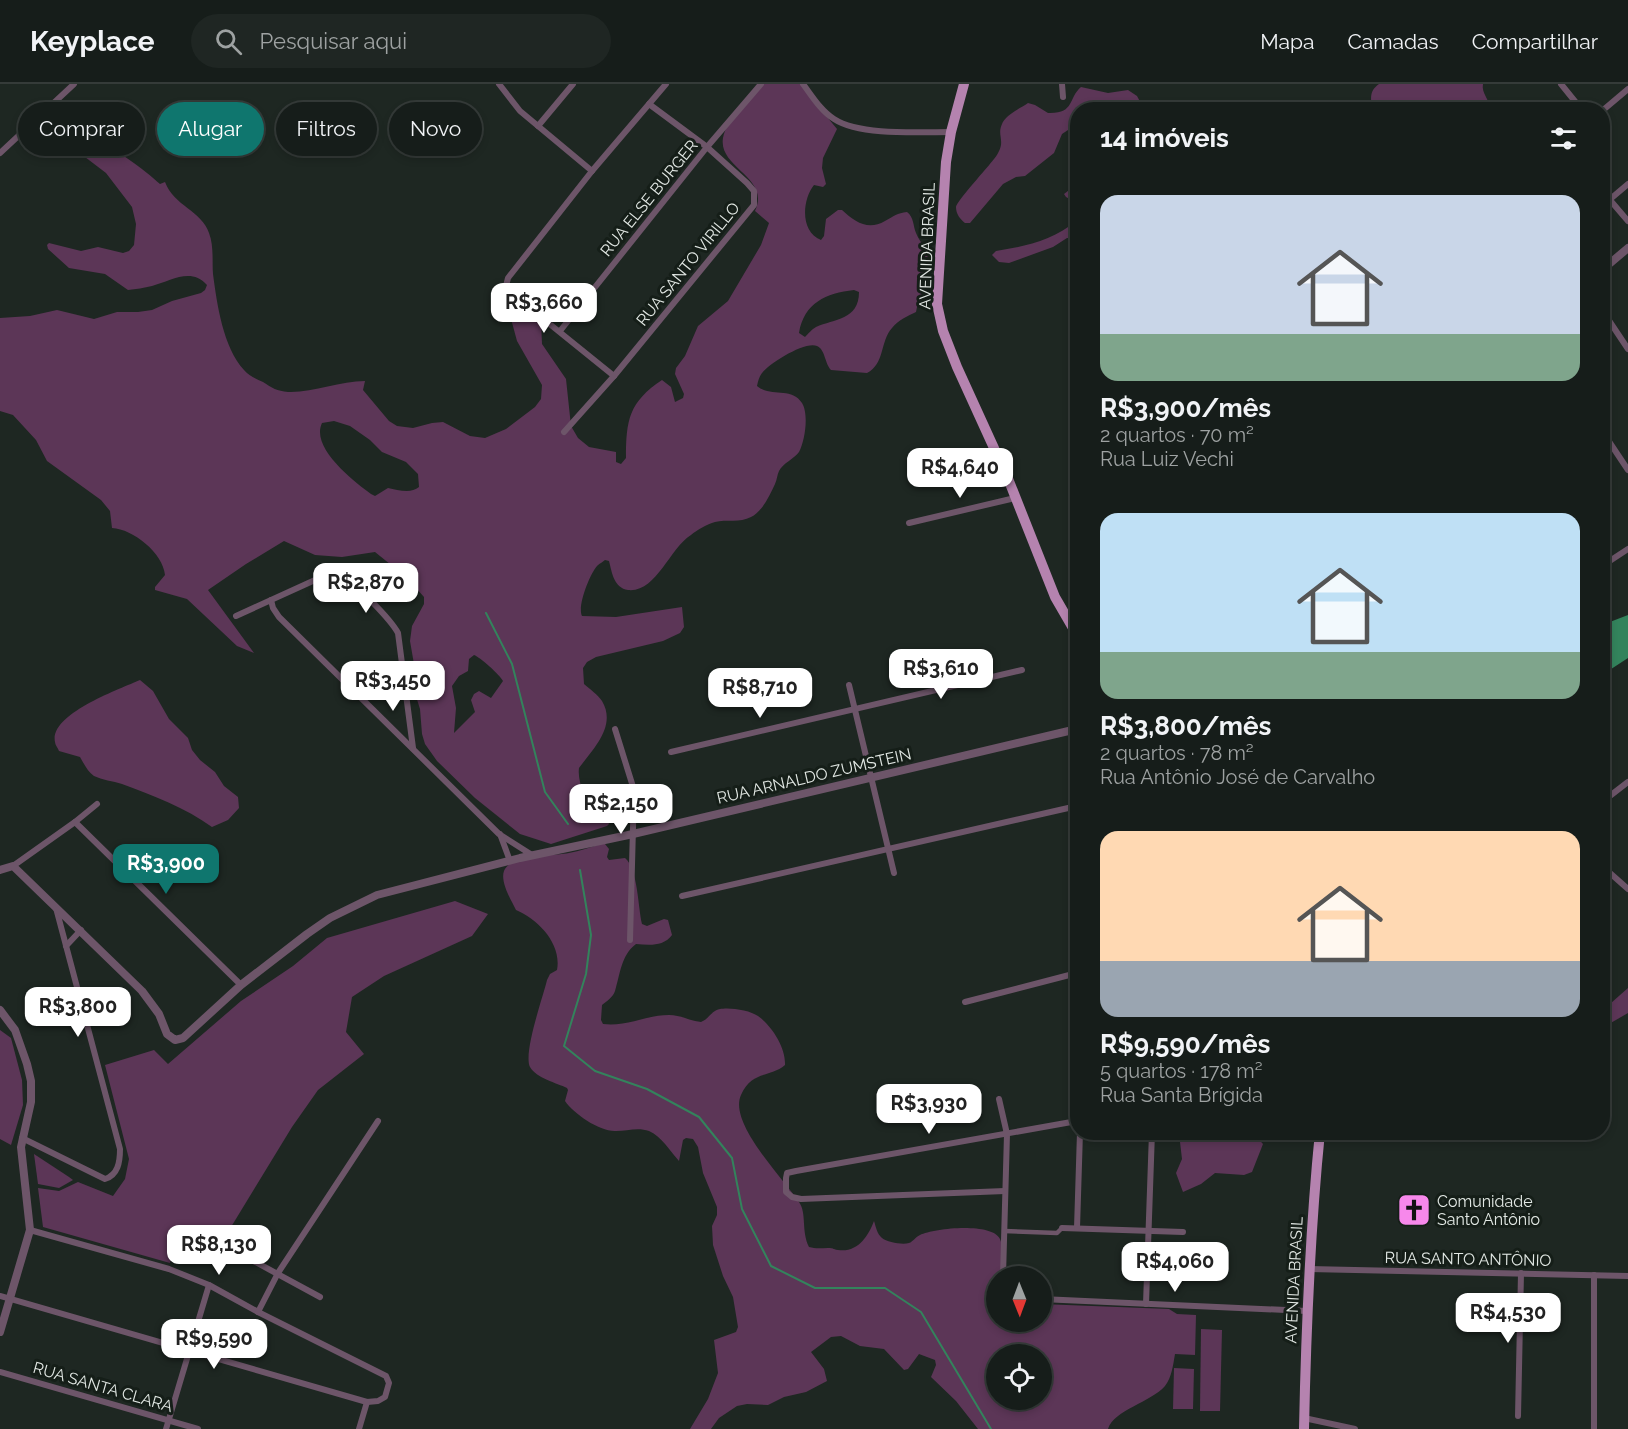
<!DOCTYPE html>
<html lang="pt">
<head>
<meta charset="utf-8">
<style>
	:root { --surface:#161d1a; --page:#1f2623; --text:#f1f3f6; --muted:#9ea2a2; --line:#353b39; --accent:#0f766e }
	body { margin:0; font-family:Raleway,sans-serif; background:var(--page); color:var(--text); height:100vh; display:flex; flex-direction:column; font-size:22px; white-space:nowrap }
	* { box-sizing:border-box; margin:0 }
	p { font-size:20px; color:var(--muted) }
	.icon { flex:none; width:33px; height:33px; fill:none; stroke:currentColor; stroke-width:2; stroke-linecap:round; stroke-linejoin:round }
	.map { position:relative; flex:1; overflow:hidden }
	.details { position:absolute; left:1070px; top:18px; width:540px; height:1038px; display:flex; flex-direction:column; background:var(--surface); border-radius:24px; box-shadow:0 3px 9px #0003,0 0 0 2px var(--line) }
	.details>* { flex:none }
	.hud { position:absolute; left:18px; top:18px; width:570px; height:54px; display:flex; gap:12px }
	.needle { width:39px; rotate:179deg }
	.fabs { position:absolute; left:986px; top:1182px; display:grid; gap:12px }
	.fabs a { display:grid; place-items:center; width:66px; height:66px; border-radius:50%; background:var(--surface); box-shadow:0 3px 9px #0003,0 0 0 2px var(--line); font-size:30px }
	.price { position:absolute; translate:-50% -51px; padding:0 14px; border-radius:12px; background:#fff; color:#222; font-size:20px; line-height:39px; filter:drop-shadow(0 2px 3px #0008) }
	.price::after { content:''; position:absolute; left:50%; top:36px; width:18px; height:14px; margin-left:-9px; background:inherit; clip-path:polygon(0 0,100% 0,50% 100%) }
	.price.selected { background:var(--accent); color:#fff }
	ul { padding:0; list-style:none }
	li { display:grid; align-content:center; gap:12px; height:318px; padding:0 30px }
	li span { display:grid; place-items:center; height:186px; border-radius:18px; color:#555 }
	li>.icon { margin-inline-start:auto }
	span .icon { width:108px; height:108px; fill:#fffc; stroke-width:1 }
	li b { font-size:26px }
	h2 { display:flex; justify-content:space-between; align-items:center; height:72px; padding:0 30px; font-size:26px }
	.pill { padding:0 21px; border-radius:27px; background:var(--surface); box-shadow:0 3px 9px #0003,0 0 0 2px var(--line); font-size:21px; line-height:54px }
	.pill.selected { background:var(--accent); color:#fff }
	header { display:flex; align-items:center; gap:36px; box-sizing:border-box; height:84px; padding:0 30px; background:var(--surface); border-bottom:2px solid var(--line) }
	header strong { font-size:28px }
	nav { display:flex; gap:33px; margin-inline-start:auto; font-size:21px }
	.search { width:420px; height:54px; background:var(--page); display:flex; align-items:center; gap:15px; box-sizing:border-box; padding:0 21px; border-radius:33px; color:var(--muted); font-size:22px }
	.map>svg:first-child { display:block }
	.green { fill:#5c3657; fill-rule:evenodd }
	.water { fill:#33835c }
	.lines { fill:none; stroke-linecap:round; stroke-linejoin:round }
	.stream { stroke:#33835c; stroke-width:2 }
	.pedestrian { stroke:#6d5569; stroke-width:4.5 }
	.minor { stroke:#6d5569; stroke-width:6 }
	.tertiary { stroke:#6d5569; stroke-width:8 }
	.primary { stroke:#b583af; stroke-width:10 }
	.labels { text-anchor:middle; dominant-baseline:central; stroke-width:6; stroke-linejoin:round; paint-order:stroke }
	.street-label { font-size:16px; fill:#e2e8e4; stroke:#151e18 }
	.poi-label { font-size:16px; fill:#e2e8e4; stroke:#151e18; text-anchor:start }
</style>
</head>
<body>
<header>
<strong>Keyplace</strong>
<div class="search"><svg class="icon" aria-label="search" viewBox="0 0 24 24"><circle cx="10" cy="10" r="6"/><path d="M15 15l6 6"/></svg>Pesquisar aqui</div>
<nav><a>Mapa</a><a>Camadas</a><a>Compartilhar</a></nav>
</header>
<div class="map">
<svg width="1628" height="1345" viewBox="0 0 1628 1345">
	<rect width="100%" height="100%" fill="#1e2722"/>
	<g class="green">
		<path d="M761,0h39l37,45 -14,29 -1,10 4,16 -3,3 -9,-2c-12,15 -14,47 7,55l3,-4 2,-17 12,-9h4c13,12 26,21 43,11 9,-5 12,-8 22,-9 7,5 6,14 9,21 2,6 7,11 9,17 7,14 9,43 -7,52l-2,10c-8,4 -18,8 -24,16 -12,13 -7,36 -25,45l-36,-3c-6,-6 -6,-21 -14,-24 -12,-5 -47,17 -55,27 -3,4 -4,8 -5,13 14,12 34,0 45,17 7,11 3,38 -3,49 -5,7 -16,11 -20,19 -2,4 -2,9 -4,13 -5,11 -13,28 -24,33 -11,6 -25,2 -36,5 -8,2 -18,8 -24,13 -22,14 -35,58 -63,55 -14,-2 -16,-17 -19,-29l-4,-1c-2,2 -5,3 -8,6 -7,8 -20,40 -15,50l34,1 66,-10 2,20 -4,6 -17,8 -67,16 -9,5 -4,6 1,16c6,5 14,11 18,17 15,25 -9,48 -23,67 -2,15 8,30 9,45l19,6 2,5 -2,2 -56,18 -31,-10 -45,-36 -38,-37 -12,-17 -3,-10 -2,-25 -5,-16v-23l-5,-29 2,-15 12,-22v-7l-18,-20 -31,-25 -33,5 -27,-2 -31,-14 -38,23 -38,26 46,63 -17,-7 -50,-47 -32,-9v-3l10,-12c-2,-22 -32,-46 -53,-47l-2,-17 -9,-11 -54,-39 -11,-21 -23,-25 -13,-4v-93l30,-2 27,-6 37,9 23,-7h21l14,-2 20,-9 29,-8 4,-3 2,-5c-16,-18 -36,-4 -55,1 -8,2 -16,3 -24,4l-23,-16 -36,-6 -21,-19 -1,-4 2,-2 32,8 17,-4 25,6 6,-2 5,-6 2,-21 -4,-17 -26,-34 -21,-16 -3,-6 2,-9c21,-4 61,28 76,42l5,-2c9,24 37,29 44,51 5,13 3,28 4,41 4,30 10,73 31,96 5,6 12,9 19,12 9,6 14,9 25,10 24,1 52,-11 77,-11l-2,9 26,31 8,5 16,2 19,-5 11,-1 27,14 15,2 21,-9 29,-22 6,-8 1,-14 -25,-44 -10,-37 8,-3 26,20 1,23 24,35 5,47 7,12 11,9 27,5v10l5,2 5,-6c0,-38 3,-56 36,-78l9,7 4,15 8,-4 1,-4 -9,-20 1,-6 9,-12 13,-30 30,-25 33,-56 8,-22 -14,-12c16,-34 -37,-43 -32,-73 4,-20 26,-39 38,-54zM854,206l5,2c0,28 -25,27 -43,35 -4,2 -8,7 -11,10l-6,-4c5,-30 27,-40 55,-43zM334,337l16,5 20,14 12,12 24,10 12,12 1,13c-8,7 -21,3 -31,1l-13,8 -4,-2c-16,-12 -61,-46 -49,-71zM474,571c6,2 26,20 29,26l-12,17 -12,-7 -5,3 -3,6 4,12 -21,21 2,-25 -4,-22 7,-10 9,-5 1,-12z"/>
		<path d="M1379,0h104c-2,9 7,16 7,25h-118c-1,-11 -3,-18 7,-25z"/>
		<path d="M1081,3l27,6 20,-3 9,6 7,13 -67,1v25l-6,-7 -9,6 -8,19 -29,23 -9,1 -13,7 -33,39h-5c-5,-4 -9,-9 -9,-16 1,-6 32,-40 38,-48 14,-18 2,-22 8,-35 3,-9 19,-16 26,-21l7,2 13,8c27,1 20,-15 33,-26z"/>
		<path d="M1077,100v19l-11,-6 -2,-3z"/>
		<path d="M1077,136v18h-10l-14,9 -44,16 -10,-1 -7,-7 4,-4c30,-5 57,-10 81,-31z"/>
		<path d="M140,596l13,11 16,28 19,19 4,12 8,10 15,12 9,14 14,11 1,11 -11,12 -16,7c-26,-19 -60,-32 -90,-43 -9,-3 -20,-4 -28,-8 -6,-4 -10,-12 -14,-19l-21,-6c-1,-3 -4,-6 -4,-9 -6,-28 65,-53 85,-62z"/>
		<path d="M601,760h4l4,5 -2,8 2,3 16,-2c13,11 13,49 17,66l5,2 17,-7 4,1 4,15c-9,12 -23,10 -36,9 -15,11 -16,31 -21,47 -2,6 -8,10 -13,14l-1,15 2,4c23,3 44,-9 66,-9 12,0 21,6 32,7 8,-3 11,-12 19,-13 9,-2 30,1 38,7 14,10 28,32 27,49 -15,13 -33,5 -44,30 -13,28 43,84 58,107 8,11 2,29 10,45 7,2 12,1 19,1 6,0 4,1 10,2 19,3 30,-13 36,-29 2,6 3,13 8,17 5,4 20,7 27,5 4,-1 6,-6 11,-8 14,-7 72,-13 80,4 5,11 2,26 2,37h-6v46h45v-18l128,5 8,5 19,1 -1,40 -20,-1c-2,11 -3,23 -10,32 -14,16 -51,24 -57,43h-130l-22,-28 -25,-24 5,-12 -1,-5 -16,-6 -11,15 -4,1 -20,-21 -24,-3 -19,-10 -10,1 -20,15 13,17 3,12 -21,11 -22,5 -16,8 -21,-1 -10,2 -18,12 -8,11h-21l18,-30 10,-26 -4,-33 22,-8 2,-5 -5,-30 -10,-21 -10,-31 -1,-19 5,-11v-8l-14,-34 -5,-26 -5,-8 -7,-1 -3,2 -4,21c-9,-10 -17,-24 -30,-30 -11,-4 -22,0 -33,0 -16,1 -42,-17 -51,-30l3,-11 -1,-2c-10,-5 -31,-10 -37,-21 -7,-14 13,-70 17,-87l3,-6 7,-4c5,-26 -19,-51 -41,-60 -5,-10 -16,-28 -12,-39 6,-17 51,-15 65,-18 11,-2 21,-6 32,-9zM996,1270h45v46h-45z"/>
		<path d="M455,817l33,13 -16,22 -88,40 -32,21 -6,35 18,22 -46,36 -26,37 -75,123 -38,-20 -9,33 -127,-36 -5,-39 21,3 19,-9 35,14 12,-17 4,-20 -24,-94 49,-15 14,14 73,-63 52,-35 34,-28z"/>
		<path d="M1628,904v25l-26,15v-17z"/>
		<path d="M0,946l11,8 11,42 1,25 -12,40 -11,-6z"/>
		<path d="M1183,1048l70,1 10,11 -11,28 -8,3 -29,-2 -14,11 -18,8 -7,-19 6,-14 -2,-17z"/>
		<path d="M34,1070l35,23 4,3 -14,8 -21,-4z"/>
		<path d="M1201,1245l21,1 -2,81h-20z"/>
		<path d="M1174,1284l20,1 -1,40h-20z"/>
	</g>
	<path class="water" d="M1628,531v43l-26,17v-50z"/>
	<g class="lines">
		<g class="stream">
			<path d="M486,529l26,51 33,128 23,32"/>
			<path d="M580,786l11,65 -5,39 -22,72 31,25 52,18 52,28 33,41 10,51 29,57 44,22h70l36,24 70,117"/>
		</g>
		<path class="pedestrian" d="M1004,1147l53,2 5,-5"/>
		<g class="minor">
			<path d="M499,0l21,27 72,60"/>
			<path d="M803,0c9,12 18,27 31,35 26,17 86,13 117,13"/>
			<path d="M1062,0l1,13"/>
			<path d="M1561,0l21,26"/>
			<path d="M1602,27l26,-22"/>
			<path d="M538,42l35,-42"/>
			<path d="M0,69l74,-69"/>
			<path d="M1610,116l18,21"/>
			<path d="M1602,122l26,-22"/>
			<path d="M1602,226l26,39"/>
			<path d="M560,247l147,-184 54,-63"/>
			<path d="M1072,286l5,-5"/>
			<path d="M614,292l-104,-84 -4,-6 2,-8 84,-107 74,-87"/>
			<path d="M1602,347l26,39"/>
			<path d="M564,348l50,-56 140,-171v-14l-7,-8 -40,-36 -58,-43"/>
			<path d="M909,439l106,-25"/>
			<path d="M1602,469l6,9"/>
			<path d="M1602,482l26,-17"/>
			<path d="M271,516l2,8 6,9 220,217 33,21"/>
			<path d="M236,532l90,-41c4,0 10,-1 14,0 14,6 51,45 58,58l15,115"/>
			<path d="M849,601l45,188"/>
			<path d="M615,645l19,61 -4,150"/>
			<path d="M671,668l351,-82"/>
			<path d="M1602,718l26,-20"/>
			<path d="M75,738l166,163"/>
			<path d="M500,750l10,27"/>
			<path d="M13,782l62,-44 22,-18"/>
			<path d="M1602,782l26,23"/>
			<path d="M682,812l395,-90"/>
			<path d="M66,862l15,-16"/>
			<path d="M965,918l112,-29"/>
			<path d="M999,1015l8,35 -4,142"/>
			<path d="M22,1054l83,41c13,-4 15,-17 15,-30l-64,-241"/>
			<path d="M1005,1107l-204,8 -9,-2 -6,-5v-14l1,-5 9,-2 281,-50"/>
			<path d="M1062,1144l121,4"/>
			<path d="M1077,1144l3,-96"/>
			<path d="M226,1162l94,51"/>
			<path d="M1309,1185l319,7"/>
			<path d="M1594,1191v154"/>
			<path d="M0,1212l367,106 11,-1 7,-4 4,-14 -3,-7 -128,-64 -49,-27 -40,-16 -139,-39"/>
			<path d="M1041,1215l266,12"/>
			<path d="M1146,1220l6,-172"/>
			<path d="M258,1228l20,-39 100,-152"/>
			<path d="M0,1288l198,57"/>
			<path d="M1518,1332l3,-143"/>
			<path d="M1304,1334l51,11"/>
			<path d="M166,1345l43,-144"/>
			<path d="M359,1345l8,-27"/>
		</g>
		<g class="tertiary">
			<path d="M1602,186l26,-22"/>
			<path d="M0,786l13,-4 129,125 17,23 8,20 8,6 8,-2 58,-53 66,-51 23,-16 47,-23 143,-37 113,-24 444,-105"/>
			<path d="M0,926l15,20 12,34 4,17v21l-10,45 9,83 -30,102"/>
		</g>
		<g class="primary">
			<path d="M964,0l-13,48 -5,30 -9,142 6,27 14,36 52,114 46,116 22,38"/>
			<path d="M1304,1345c2,-99 6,-198 16,-297"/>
		</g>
	</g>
	<defs>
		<symbol id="church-square" viewBox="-11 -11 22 22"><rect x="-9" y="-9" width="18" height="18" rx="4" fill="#f788eb" stroke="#151e18"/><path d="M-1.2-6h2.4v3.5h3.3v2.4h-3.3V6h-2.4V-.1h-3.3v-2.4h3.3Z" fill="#111"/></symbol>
	</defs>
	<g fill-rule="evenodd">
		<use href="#church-square" x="1395" y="1107" width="38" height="38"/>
	</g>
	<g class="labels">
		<g class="street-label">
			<text transform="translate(649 114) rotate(-51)">RUA ELSE BURGER</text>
			<text transform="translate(927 162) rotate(-88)">AVENIDA BRASIL</text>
			<text transform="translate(688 180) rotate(-51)">RUA SANTO VIRILLO</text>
			<text transform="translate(814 692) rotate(-13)">RUA ARNALDO ZUMSTEIN</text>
			<text transform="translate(1468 1175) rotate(1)">RUA SANTO ANTÔNIO</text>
			<text transform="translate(1294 1196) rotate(-87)">AVENIDA BRASIL</text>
			<text transform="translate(103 1303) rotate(16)">RUA SANTA CLARA</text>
		</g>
		<g class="poi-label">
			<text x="1437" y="1117">Comunidade<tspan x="1437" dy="18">Santo Antônio</tspan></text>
		</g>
	</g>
</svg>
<div class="fabs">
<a><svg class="needle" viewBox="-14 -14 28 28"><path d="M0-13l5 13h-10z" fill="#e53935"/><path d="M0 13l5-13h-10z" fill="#9ea2a2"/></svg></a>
<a><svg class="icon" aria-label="locate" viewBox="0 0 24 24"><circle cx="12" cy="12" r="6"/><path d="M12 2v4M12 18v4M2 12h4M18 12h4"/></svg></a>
</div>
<b class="price" style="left:544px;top:250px">R$3,660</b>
<b class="price" style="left:960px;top:415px">R$4,640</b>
<b class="price" style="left:366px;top:530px">R$2,870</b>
<b class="price" style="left:941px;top:616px">R$3,610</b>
<b class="price" style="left:393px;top:628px">R$3,450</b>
<b class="price" style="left:760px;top:635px">R$8,710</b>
<b class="price" style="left:621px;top:751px">R$2,150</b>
<b class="price selected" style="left:166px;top:811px">R$3,900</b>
<b class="price" style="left:78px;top:954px">R$3,800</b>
<b class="price" style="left:929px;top:1051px">R$3,930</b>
<b class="price" style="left:219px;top:1192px">R$8,130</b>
<b class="price" style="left:1175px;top:1209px">R$4,060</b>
<b class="price" style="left:1508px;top:1260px">R$4,530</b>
<b class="price" style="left:214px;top:1286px">R$9,590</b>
<div class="hud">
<a class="pill">Comprar</a>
<a class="pill selected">Alugar</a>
<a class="pill">Filtros</a>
<a class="pill">Novo</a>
</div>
<section class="details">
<h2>14 imóveis<svg class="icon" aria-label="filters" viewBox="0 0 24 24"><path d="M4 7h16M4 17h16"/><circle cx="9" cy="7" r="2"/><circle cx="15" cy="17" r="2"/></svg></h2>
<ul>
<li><span style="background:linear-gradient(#c9d6e8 75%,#7fa58c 0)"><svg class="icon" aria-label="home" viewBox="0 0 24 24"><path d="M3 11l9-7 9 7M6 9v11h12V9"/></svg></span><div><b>R$3,900/mês</b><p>2 quartos · 70 m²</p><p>Rua Luiz Vechi</p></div></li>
<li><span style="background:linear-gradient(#bfe0f5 75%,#7fa58c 0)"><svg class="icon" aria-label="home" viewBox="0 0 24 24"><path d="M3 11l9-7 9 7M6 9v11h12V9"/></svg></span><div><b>R$3,800/mês</b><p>2 quartos · 78 m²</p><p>Rua Antônio José de Carvalho</p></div></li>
<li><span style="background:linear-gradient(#ffd9b3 70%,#9aa5b1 0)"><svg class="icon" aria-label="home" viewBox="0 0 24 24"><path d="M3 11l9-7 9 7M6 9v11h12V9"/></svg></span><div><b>R$9,590/mês</b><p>5 quartos · 178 m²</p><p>Rua Santa Brígida</p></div></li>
</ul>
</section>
</div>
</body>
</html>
